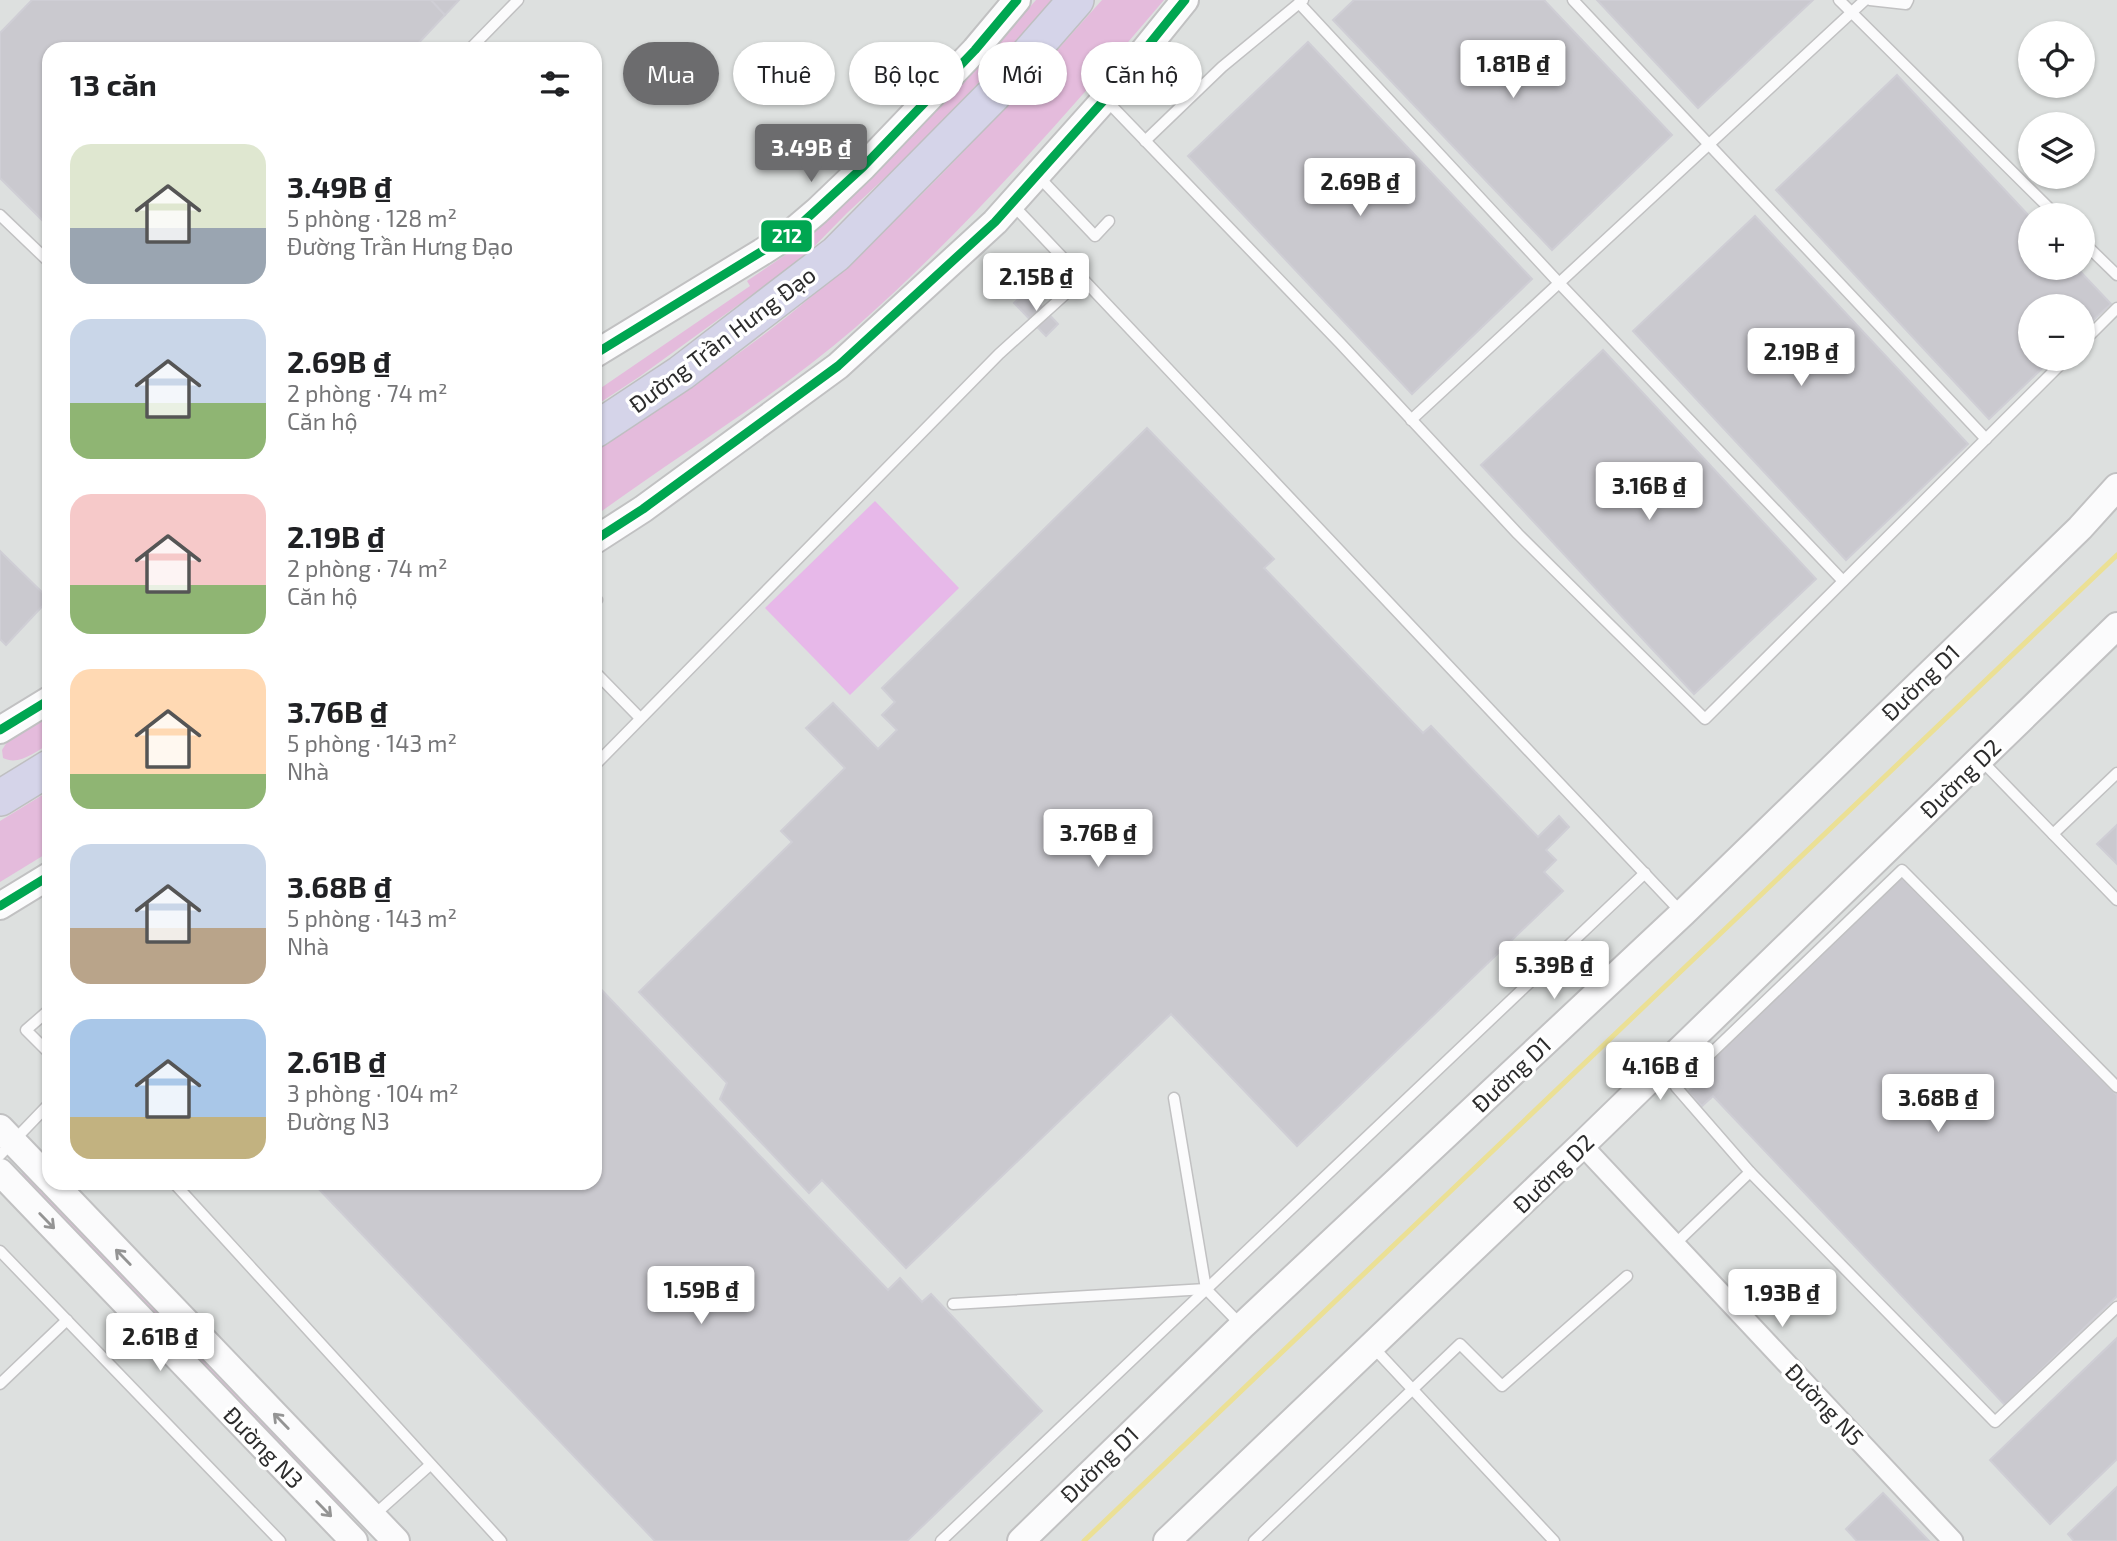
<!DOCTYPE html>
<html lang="vi">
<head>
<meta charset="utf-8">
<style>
	:root { --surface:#fff; --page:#f6f6f6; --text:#202124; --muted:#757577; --accent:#6c6c6e }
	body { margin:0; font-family:"Exo 2",sans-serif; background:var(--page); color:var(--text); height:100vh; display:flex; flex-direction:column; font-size:26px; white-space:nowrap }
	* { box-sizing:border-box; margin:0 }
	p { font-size:23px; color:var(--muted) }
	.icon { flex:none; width:38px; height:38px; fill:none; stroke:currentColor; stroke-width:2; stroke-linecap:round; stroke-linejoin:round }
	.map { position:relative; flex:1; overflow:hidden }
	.details { position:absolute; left:42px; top:42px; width:560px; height:1148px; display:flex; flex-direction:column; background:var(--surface); border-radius:21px; box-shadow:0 2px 5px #0004 }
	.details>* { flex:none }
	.banner { position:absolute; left:623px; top:42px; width:665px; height:63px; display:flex; gap:14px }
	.buttons { position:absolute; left:2018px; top:21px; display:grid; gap:14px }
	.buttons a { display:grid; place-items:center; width:77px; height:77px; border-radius:50%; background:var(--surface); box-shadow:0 2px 5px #0004; font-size:35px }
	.price { position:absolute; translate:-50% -60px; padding:0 16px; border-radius:7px; background:#fff; color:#222; font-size:23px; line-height:46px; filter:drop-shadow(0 2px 4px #0008) }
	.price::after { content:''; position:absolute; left:50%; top:42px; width:21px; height:16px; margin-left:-10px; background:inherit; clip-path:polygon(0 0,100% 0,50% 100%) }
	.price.active { background:var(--accent); color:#fff }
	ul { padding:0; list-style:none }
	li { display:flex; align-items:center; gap:21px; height:175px; padding:0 28px }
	li span { display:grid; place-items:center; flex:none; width:196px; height:140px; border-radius:21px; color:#555 }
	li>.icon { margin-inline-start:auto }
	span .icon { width:84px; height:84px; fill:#fffc; stroke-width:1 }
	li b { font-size:30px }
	h2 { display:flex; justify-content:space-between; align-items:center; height:84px; padding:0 28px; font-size:30px }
	.chip { padding:0 24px; border-radius:32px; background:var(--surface); box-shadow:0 2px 5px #0004; font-size:24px; line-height:63px }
	.chip.active { background:var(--accent); color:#fff }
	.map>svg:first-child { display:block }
	.industrial { fill:#dde0df; fill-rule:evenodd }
	.green { fill:#e4bbdc }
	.pitch { fill:#e7b8e9 }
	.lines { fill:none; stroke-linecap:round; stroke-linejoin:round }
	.stream { stroke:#ebe095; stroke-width:5 }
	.building { fill:#cac9cf; stroke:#cfced5; stroke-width:2 }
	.lane-casing { stroke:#c1c1c2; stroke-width:13 }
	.street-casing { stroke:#c1c1c2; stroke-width:23 }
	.secondary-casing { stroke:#c1c1c2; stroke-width:30 }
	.highway-casing { stroke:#bfbfc1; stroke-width:38 }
	.lane { stroke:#fbfbfc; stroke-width:10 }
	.street { stroke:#fbfbfc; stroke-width:19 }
	.secondary { stroke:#fbfbfc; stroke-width:26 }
	.highway { stroke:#d5d4e9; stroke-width:35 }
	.bus-1-casing { stroke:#fff; stroke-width:14 }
	.bus-1 { stroke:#00a651; stroke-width:9 }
	.oneway { stroke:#949494 }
	.labels { text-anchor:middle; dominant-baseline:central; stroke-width:7; stroke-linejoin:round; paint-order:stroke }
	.street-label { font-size:23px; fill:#2c2c2c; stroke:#fff }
	.line-badge { stroke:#fff; stroke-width:2.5 }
	.badge-label { font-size:19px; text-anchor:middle; font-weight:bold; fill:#fff }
</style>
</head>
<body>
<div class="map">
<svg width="2117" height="1541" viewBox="0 0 2117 1541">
	<rect width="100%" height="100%" fill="#e3e2ea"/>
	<path class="industrial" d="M0,0h2117v1541h-2117zM2030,33h52v53h-52zM49,49h546v1134h-546zM2030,124h52v53h-52zM2030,215h52v53h-52zM2030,306h52v53h-52z"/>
	<g class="green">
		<path d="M1036,0h17l-120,133 -86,80 -44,45 -164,119 -44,29v-14l155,-106 -3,-5 44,-30 159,-153z"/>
		<path d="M1102,0h62c-98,115 -194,226 -308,327 -81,70 -175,126 -261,189v-66c74,-49 149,-96 217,-154 105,-89 198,-193 290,-296z"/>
		<path d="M49,716v28c-14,8 -30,22 -46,14l-1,-8 5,-8z"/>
		<path d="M49,791v61l-49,30v-61z"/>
		<path d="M24,1170l326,339 -7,3 -323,-334z"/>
	</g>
	<path class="pitch" d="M875,501l84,87 -109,107 -85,-87z"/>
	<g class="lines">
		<path class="stream" d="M1084,1541l1033,-986"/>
	</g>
	<g class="building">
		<path d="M32,0h399l14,15 -32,34h-364v178l-49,-49v-145z"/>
		<path d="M431,0h28l-14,15z"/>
		<path d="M1354,0h190l128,135 -120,115 -219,-230z"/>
		<path d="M1597,0h216l-115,108z"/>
		<path d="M1308,42l224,237 -120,115 -224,-238z"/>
		<path d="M1897,75l133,142v51h47l34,36 -29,26v-24h-52v53h22l-63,60 -213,-229z"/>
		<path d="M1755,216l213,228 -122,116 -213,-229z"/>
		<path d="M1027,291l31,33 -12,12 -32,-33z"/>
		<path d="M1603,350l213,229 -122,115 -213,-229z"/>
		<path d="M1147,428l127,131 -10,9 159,165 8,-7 107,111 21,-21 10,11 -23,23 10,10 -12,12 19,19 -266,255 -126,-132 -265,254 -84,-88 -13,13 -89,-94 7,-16 -88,-91 153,-150 -11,-11 64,-63 -39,-40 27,-25 45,46 19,-19 -15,-15 13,-13 -13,-14z"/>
		<path d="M0,551l49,48 -43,46 -6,-6z"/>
		<path d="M2117,825v39l-20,-20z"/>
		<path d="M1900,876l217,219v201l-112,109 -292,-309 -11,10 -14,-14 12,-12 -7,-7z"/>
		<path d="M595,983l293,307 12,-12 22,24 9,-8 111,117 -135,130h-252l-342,-358h282z"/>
		<path d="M2117,1338v121l-67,65 -60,-64z"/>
		<path d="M2117,1487v54h-43l-6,-7z"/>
		<path d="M1883,1493l46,48h-72l-11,-12z"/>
	</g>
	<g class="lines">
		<defs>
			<g id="lane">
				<path d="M1573,0l413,439"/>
				<path d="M1839,0l217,215"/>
				<path d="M1870,0l36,4 2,-4"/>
				<path d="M1299,3l260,280 284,298"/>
				<path d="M470,49l48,-49"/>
				<path d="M1106,100l234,243 178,191 187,185 361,-360"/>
				<path d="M1145,141l77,-74 81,-67"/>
				<path d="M1038,176l57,60 14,-15"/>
				<path d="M1012,204l670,709"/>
				<path d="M0,215l49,47"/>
				<path d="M2082,241l35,34"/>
				<path d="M2082,343l35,-35"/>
				<path d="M1411,420l454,-420"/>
				<path d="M595,598l2,2"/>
				<path d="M595,672l45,46"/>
				<path d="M1980,759l137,141"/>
				<path d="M595,765l404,-411 83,-75"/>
				<path d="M2053,834l64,-61"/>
				<path d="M49,1010l-23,20 23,23"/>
				<path d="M2117,1087l-215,-217 -226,217 74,85 245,250 122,-115"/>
				<path d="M1174,1098l32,191 35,36"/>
				<path d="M0,1155l49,-51"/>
				<path d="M174,1183l327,358"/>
				<path d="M1675,1244l75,-72"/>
				<path d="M0,1251l280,290"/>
				<path d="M953,1304l253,-15"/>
				<path d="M1373,1347l181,194"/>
				<path d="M0,1384l67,-64"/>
				<path d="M373,1516l57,-51"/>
				<path d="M941,1541l704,-668"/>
				<path d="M1254,1541l206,-197 42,42 125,-110"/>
			</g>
			<path id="street" d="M1582,1145l371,396"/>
			<g id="secondary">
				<path d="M595,354l167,-102 28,-18 27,-23 46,-44 112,-117 42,-50"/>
				<path d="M595,540l48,-31 195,-143 157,-144 110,-123 80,-99"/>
				<path d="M0,730l49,-30"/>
				<path d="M0,906l49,-30"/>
				<path d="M0,1128l49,51"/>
				<path d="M0,1172l354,369"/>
				<path d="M53,1183l343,358"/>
				<path d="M1021,1541l221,-215 441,-413 397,-385 37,-41"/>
				<path d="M1167,1541l415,-396 535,-519"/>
			</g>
			<g id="highway">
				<path d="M595,430l86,-57 155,-119 157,-159 83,-95"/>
				<path d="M0,798l49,-30"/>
			</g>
		</defs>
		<use href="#lane" class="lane-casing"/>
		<use href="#street" class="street-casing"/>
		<use href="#secondary" class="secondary-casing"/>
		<use href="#highway" class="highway-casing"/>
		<use href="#lane" class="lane"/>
		<use href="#street" class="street"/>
		<use href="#secondary" class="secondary"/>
		<use href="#highway" class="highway"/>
		<defs>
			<g id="bus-1">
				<path d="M595,354l195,-120 73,-67 112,-117 42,-50"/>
				<path d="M595,540l48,-31 195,-143 157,-144 110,-123 80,-99"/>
				<path d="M0,730l49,-30"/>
				<path d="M0,906l49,-30"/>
			</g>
		</defs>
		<use href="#bus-1" class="bus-1-casing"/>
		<use href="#bus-1" class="bus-1"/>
	</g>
	<defs><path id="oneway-shaft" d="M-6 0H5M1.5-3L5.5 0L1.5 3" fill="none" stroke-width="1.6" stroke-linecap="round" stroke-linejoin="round" transform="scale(1.75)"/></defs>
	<g class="oneway">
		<use href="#oneway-shaft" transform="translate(47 1221) rotate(46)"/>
		<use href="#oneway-shaft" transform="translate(123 1257) rotate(-134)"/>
		<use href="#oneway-shaft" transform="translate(281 1421) rotate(-134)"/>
		<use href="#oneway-shaft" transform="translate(324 1509) rotate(46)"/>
	</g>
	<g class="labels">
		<g class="street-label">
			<text transform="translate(722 339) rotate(-37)">Đường Trần Hưng Đạo</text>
			<text transform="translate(1920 682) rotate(-44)">Đường D1</text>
			<text transform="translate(1960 778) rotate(-44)">Đường D2</text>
			<text transform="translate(1511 1074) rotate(-43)">Đường D1</text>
			<text transform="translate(1553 1173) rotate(-44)">Đường D2</text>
			<text transform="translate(1825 1404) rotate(47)">Đường N5</text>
			<text transform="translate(264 1447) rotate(46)">Đường N3</text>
			<text transform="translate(1099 1464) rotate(-44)">Đường D1</text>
		</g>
	</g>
	<rect class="line-badge" x="760" y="219" width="53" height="34" rx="7" fill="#00a651"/>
	<g class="badge-label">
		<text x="787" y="243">212</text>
	</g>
</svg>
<div class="buttons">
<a><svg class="icon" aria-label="locate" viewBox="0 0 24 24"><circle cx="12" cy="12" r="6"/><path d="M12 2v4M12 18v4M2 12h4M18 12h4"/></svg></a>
<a><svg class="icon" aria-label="layers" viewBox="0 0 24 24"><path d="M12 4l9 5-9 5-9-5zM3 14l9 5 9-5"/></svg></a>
<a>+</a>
<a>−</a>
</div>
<b class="price" style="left:1513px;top:100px">1.81B ₫</b>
<b class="price active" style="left:811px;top:184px">3.49B ₫</b>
<b class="price" style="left:1360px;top:218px">2.69B ₫</b>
<b class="price" style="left:1036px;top:313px">2.15B ₫</b>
<b class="price" style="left:1801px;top:388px">2.19B ₫</b>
<b class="price" style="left:1649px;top:522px">3.16B ₫</b>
<b class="price" style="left:1098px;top:869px">3.76B ₫</b>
<b class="price" style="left:1554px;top:1001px">5.39B ₫</b>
<b class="price" style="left:1660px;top:1102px">4.16B ₫</b>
<b class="price" style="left:1938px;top:1134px">3.68B ₫</b>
<b class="price" style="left:701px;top:1326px">1.59B ₫</b>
<b class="price" style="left:1782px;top:1329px">1.93B ₫</b>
<b class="price" style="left:160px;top:1373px">2.61B ₫</b>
<div class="banner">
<a class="chip active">Mua</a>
<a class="chip">Thuê</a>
<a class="chip">Bộ lọc</a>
<a class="chip">Mới</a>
<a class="chip">Căn hộ</a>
</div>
<section class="details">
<h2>13 căn<svg class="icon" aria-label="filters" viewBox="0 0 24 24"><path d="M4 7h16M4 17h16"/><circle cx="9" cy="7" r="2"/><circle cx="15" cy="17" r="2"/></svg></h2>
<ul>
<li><span style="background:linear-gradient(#dfe7d0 60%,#9aa5b1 0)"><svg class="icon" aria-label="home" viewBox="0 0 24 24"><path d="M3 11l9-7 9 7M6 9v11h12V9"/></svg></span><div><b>3.49B ₫</b><p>5 phòng · 128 m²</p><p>Đường Trần Hưng Đạo</p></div></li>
<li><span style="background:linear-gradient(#c9d6e8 60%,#8fb573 0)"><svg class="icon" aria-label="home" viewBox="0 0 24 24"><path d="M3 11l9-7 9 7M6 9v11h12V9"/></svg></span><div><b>2.69B ₫</b><p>2 phòng · 74 m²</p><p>Căn hộ</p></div></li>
<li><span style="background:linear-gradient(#f6c9c9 65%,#8fb573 0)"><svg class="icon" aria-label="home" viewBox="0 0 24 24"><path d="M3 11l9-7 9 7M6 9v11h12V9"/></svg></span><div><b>2.19B ₫</b><p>2 phòng · 74 m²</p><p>Căn hộ</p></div></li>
<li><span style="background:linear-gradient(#ffd9b3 75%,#8fb573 0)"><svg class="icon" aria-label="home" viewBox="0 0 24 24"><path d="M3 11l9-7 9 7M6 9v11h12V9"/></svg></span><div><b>3.76B ₫</b><p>5 phòng · 143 m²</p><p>Nhà</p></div></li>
<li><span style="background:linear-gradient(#c9d6e8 60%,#b9a48a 0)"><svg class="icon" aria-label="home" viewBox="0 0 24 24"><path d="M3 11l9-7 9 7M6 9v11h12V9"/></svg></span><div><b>3.68B ₫</b><p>5 phòng · 143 m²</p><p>Nhà</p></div></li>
<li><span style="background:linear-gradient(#a9c7e8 70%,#c2b280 0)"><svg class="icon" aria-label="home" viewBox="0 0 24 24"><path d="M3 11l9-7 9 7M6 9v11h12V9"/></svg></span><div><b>2.61B ₫</b><p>3 phòng · 104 m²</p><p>Đường N3</p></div></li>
</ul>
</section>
</div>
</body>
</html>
